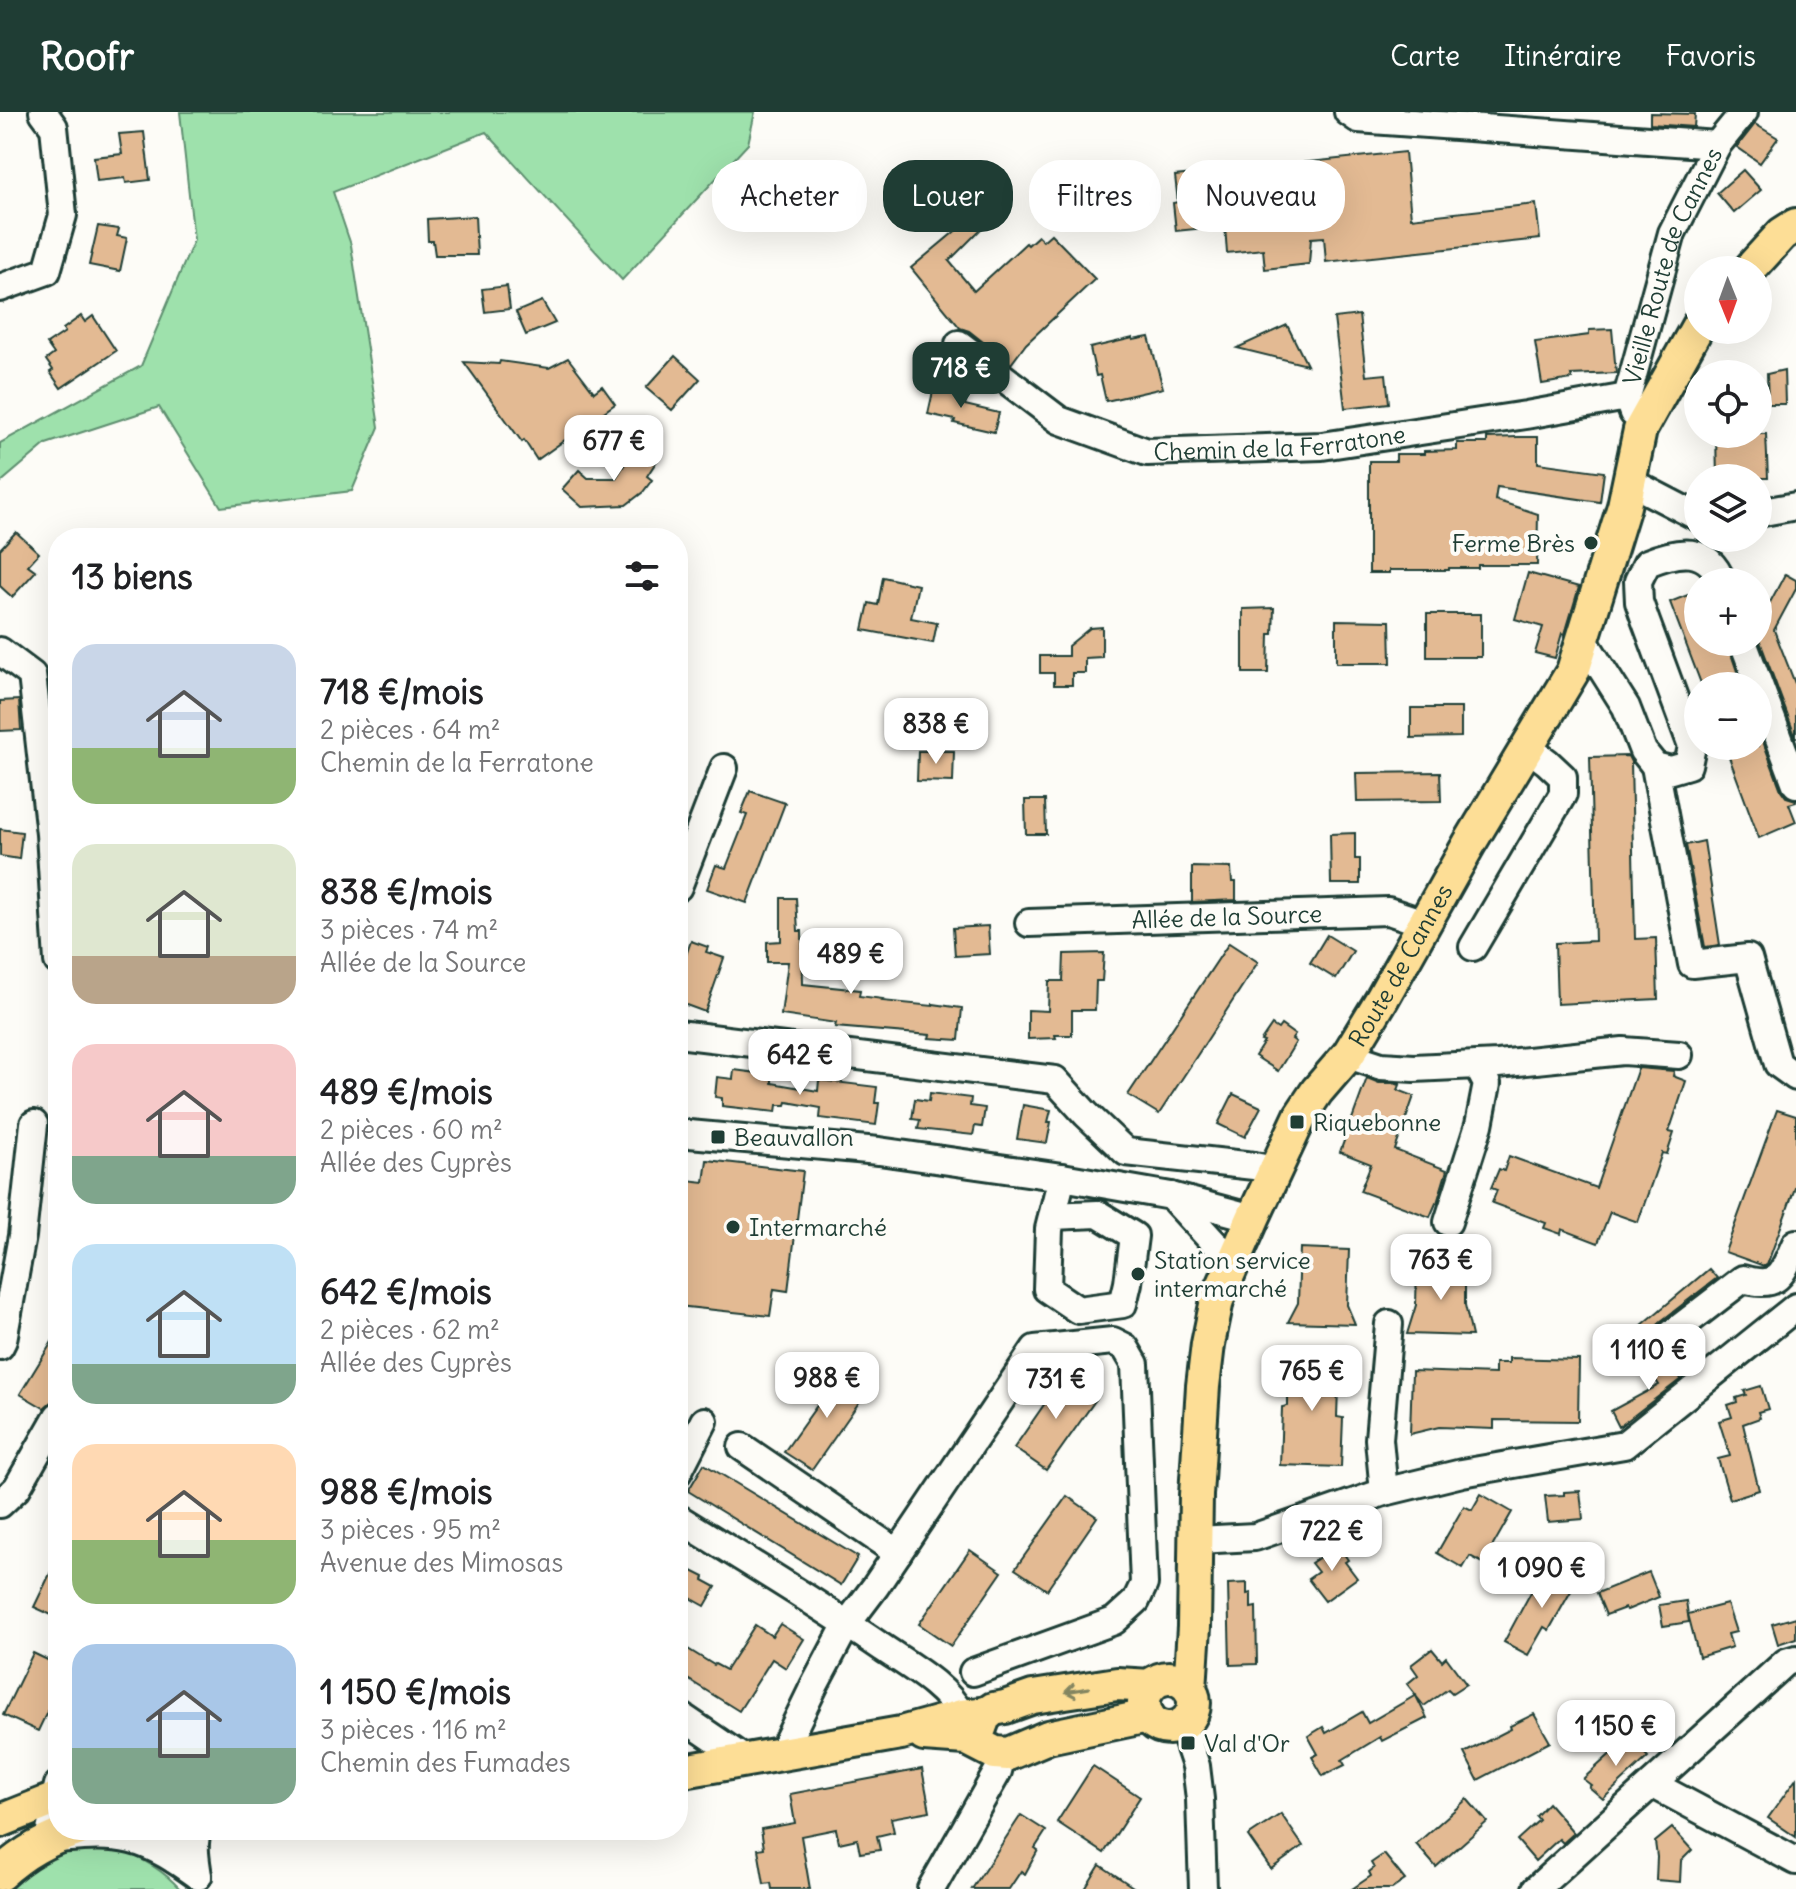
<!DOCTYPE html>
<html lang="fr">
<head>
<meta charset="utf-8">
<style>
	:root { --surface:#fff; --page:#f2f2f2; --text:#202124; --muted:#757577; --accent:#1f3d34 }
	body { margin:0; font-family:Delius,sans-serif; background:var(--page); color:var(--text); height:100vh; display:flex; flex-direction:column; font-size:30px; white-space:nowrap }
	* { box-sizing:border-box; margin:0 }
	p { font-size:26px; color:var(--muted) }
	.icon { flex:none; width:44px; height:44px; fill:none; stroke:currentColor; stroke-width:2; stroke-linecap:round; stroke-linejoin:round }
	.map { position:relative; flex:1; overflow:hidden }
	.sheet { position:absolute; left:48px; top:416px; width:640px; height:1312px; display:flex; flex-direction:column; background:var(--surface); border-radius:32px; box-shadow:0 8px 32px #0002 }
	.sheet>* { flex:none }
	.guide { position:absolute; left:712px; top:48px; width:760px; height:72px; display:flex; gap:16px }
	.needle { width:52px; rotate:179deg }
	.fabs { position:absolute; left:1684px; top:144px; display:grid; gap:16px }
	.fabs a { display:grid; place-items:center; width:88px; height:88px; border-radius:50%; background:var(--surface); box-shadow:0 8px 32px #0002; font-size:40px }
	.price { position:absolute; translate:-50% -68px; padding:0 18px; border-radius:16px; background:#fff; color:#222; font-size:26px; line-height:52px; filter:drop-shadow(0 2px 4px #0008) }
	.price::after { content:''; position:absolute; left:50%; top:48px; width:24px; height:18px; margin-left:-12px; background:inherit; clip-path:polygon(0 0,100% 0,50% 100%) }
	.price.selected { background:var(--accent); color:#fff }
	ul { padding:0; list-style:none }
	li { display:flex; align-items:center; gap:24px; height:200px; padding:0 24px }
	li span { display:grid; place-items:center; flex:none; width:224px; height:160px; border-radius:24px; color:#555 }
	li>.icon { margin-inline-start:auto }
	span .icon { width:96px; height:96px; fill:#fffc; stroke-width:1 }
	li b { font-size:34px }
	h2 { display:flex; justify-content:space-between; align-items:center; height:96px; padding:0 24px; font-size:34px }
	.tag { padding:0 28px; border-radius:32px; background:var(--surface); box-shadow:0 8px 32px #0002; font-size:28px; line-height:72px }
	.tag.selected { background:var(--accent); color:#fff }
	header { display:flex; align-items:center; gap:48px; box-sizing:border-box; height:112px; padding:0 40px; background:var(--accent); color:#fff }
	header strong { font-size:38px }
	nav { display:flex; gap:44px; margin-inline-start:auto; font-size:28px }
	.map>svg:first-child { display:block }
	.green { fill:#9ee1ac; stroke:#5e8f70; stroke-width:2 }
	.building { fill:#e3ba93; stroke:#1f3d34; stroke-width:2 }
	.lines { fill:none; stroke-linecap:round; stroke-linejoin:round }
	.minor-casing { stroke:#1f3d34; stroke-width:32 }
	.major-casing { stroke:#1f3d34; stroke-width:38 }
	.minor { stroke:#fdfcf7; stroke-width:26 }
	.major { stroke:#fdde96; stroke-width:32 }
	.oneway { stroke:#838560 }
	.poi-dot { fill:#1f3d34; stroke:#fdfcf7; stroke-width:3 }
	.labels { text-anchor:middle; dominant-baseline:central; stroke-width:8; stroke-linejoin:round; paint-order:stroke }
	.street-label { font-size:24px; fill:#1f3d34; stroke:#fdfcf7 }
	.poi-label { font-size:24px; fill:#1f3d34; stroke:#fdfcf7; text-anchor:start }
</style>
</head>
<body>
<header>
<strong>Roofr</strong>
<nav><a>Carte</a><a>Itinéraire</a><a>Favoris</a></nav>
</header>
<div class="map">
<svg width="1796" height="1777" viewBox="0 0 1796 1777">
	<rect width="100%" height="100%" fill="#fdfcf7"/>
	<filter id="ink" filterUnits="userSpaceOnUse"><feTurbulence type="fractalNoise" baseFrequency=".0125" numOctaves="2"/><feDisplacementMap in="SourceGraphic" scale="16" xChannelSelector="R" yChannelSelector="G"/><feConvolveMatrix kernelMatrix="1 2 1 2 8 2 1 2 1" color-interpolation-filters="sRGB"/></filter>
	<g filter="url(#ink)">
		<g class="green">
			<path d="M180,0h575l-7,32 -126,136 -136,-148 -153,60 18,53 28,182 -27,64 -131,16 -62,-100 -113,37 -46,39v-40l141,-77 53,-126z"/>
			<path d="M75,1734c15,2 31,1 45,5 22,6 45,21 60,38h-174c22,-17 43,-33 69,-43z"/>
		</g>
		<g class="building">
			<path d="M1650,1l45,1 -1,13 -44,-3z"/>
			<path d="M1755,12l23,14 -18,25 -23,-16z"/>
			<path d="M144,20l6,48 -24,3 -1,-5 -28,3 -3,-24 28,-3 -3,-20z"/>
			<path d="M1405,40l6,66 125,-14 4,35 -214,23 -2,-25 -13,1 -2,26 -44,5 -2,-20 -36,4 -2,-27 -49,5 -3,-28 5,-1 -3,-26z"/>
			<path d="M1743,58l18,20 -27,23 -17,-20z"/>
			<path d="M983,96l9,10 -43,43 25,30 52,-48 2,2 10,-9 5,5 8,-7 44,45 -69,65 -15,20 -42,-33 -9,-3 -49,-60z"/>
			<path d="M475,104l2,39h-42l-2,-14h-5l-1,-22z"/>
			<path d="M98,114l21,3 -2,7 10,2 -7,33 -31,-6z"/>
			<path d="M507,174l3,23 -25,3 -3,-23z"/>
			<path d="M542,189l13,22 -29,12 -10,-23z"/>
			<path d="M1359,203l7,61 20,-2 3,29 -44,5 -11,-90z"/>
			<path d="M81,204l4,6 8,-6 23,35 -55,37 -11,-16 3,-2 -7,-10 8,-6 -7,-10 18,-12 -2,-3z"/>
			<path d="M1287,213l20,40 -70,-17z"/>
			<path d="M1612,217l4,44 -45,2 1,4 -30,5 -7,-42 54,-7v-5z"/>
			<path d="M1149,225l14,51 -57,13 -6,-26 -4,1 -6,-28 43,-10v2z"/>
			<path d="M675,244l25,23 -28,31 -26,-22z"/>
			<path d="M568,246l26,34 8,-6 13,18 -78,56 -13,-20 -2,2 -58,-80 35,2 1,-3 49,7z"/>
			<path d="M1784,258l1,34h-17l-1,-30z"/>
			<path d="M934,275l34,7 -3,11 34,8 -5,19 -40,-9 1,-3 -27,-6z"/>
			<path d="M1716,322h50l2,44h-51z"/>
			<path d="M1518,325h20v26l66,9 -4,30 -103,-15 -2,13 43,14 -1,51h-59v3h-29v2h-60v3h-20v-112h27v-7h28v-3l33,-1v-7h30v-5z"/>
			<path d="M636,334l22,13 -11,17 5,4 -9,12 -17,13 -44,2 -20,-18 17,-19 9,8h28z"/>
			<path d="M16,420l23,21 -11,12 8,6 -24,26 -12,-11v-37z"/>
			<path d="M1528,461l51,14 -14,47 -3,-1 -7,25 -20,-5 8,-26 -28,-8z"/>
			<path d="M1785,462l11,6v9l-22,41 22,56v52l-38,-102v-44l8,18z"/>
			<path d="M883,465l35,8 -7,33 26,5 -4,20 -70,-13 6,-27 9,2z"/>
			<path d="M1698,479v51h29l15,44h-40l-32,-84z"/>
			<path d="M1274,496l-1,26h-4l-1,39h-25v-64z"/>
			<rect x="1427" y="502" width="54" height="43"/>
			<path d="M1336,508l54,1 1,42h-55z"/>
			<path d="M1102,515v30l-17,1v15h-13v12h-18v-12h-14v-17h28v-10l22,-18z"/>
			<path d="M19,588l2,30 -21,1v-30z"/>
			<path d="M1411,596h50v29l-50,1z"/>
			<path d="M1758,616l23,62 5,7 10,3v2l-7,2 7,18 -37,16 -34,-92h33z"/>
			<path d="M918,639h36l-1,31 -36,-1z"/>
			<path d="M1628,644l3,6 4,177 21,-1 2,61 -101,5 -2,-61 40,-2 -5,-184z"/>
			<path d="M1440,660l1,29 -84,1 -1,-29z"/>
			<path d="M750,679l35,12 -38,100 -40,-14 9,-24 10,3 21,-53 -6,-2z"/>
			<path d="M1025,688h20l1,34h-20z"/>
			<path d="M0,717l22,3 -3,27 -19,-3z"/>
			<path d="M1355,721v26h5v25h-29l-1,-50z"/>
			<path d="M1704,729l16,104 -15,2 -19,-102z"/>
			<path d="M1192,755l39,1 1,14h4v18l-44,2z"/>
			<path d="M781,786h15l2,33h4l1,53 57,6 -1,6 24,3 -1,2 51,5v-2l29,4 -3,32 -30,-2 1,-3 -95,-8 1,-4 -55,-8 7,-53h-21v-20l14,-1z"/>
			<path d="M988,814l2,28 -35,2 -2,-28z"/>
			<path d="M1327,823l26,16 -17,28 -26,-16z"/>
			<path d="M691,829l17,6 -2,5 18,6 -19,54 -27,-10v-24z"/>
			<path d="M1229,831l29,19 -99,152 -31,-19z"/>
			<path d="M1104,841l-2,28h-6l-1,29h-23v25h-17l1,3 -28,1v-29l20,1 1,-30h14l1,-27z"/>
			<path d="M1272,913l6,4 3,-4 14,10 -3,4 4,3 -18,29 -23,-15 9,-14 -3,-1z"/>
			<path d="M1638,956l36,3 -1,5 13,5 -17,51 5,1 -7,21 -5,-1 -24,69 -28,-10 -12,31 -36,-14 -1,5 -17,-6 2,-5 -54,-20 5,-13 -6,-2 8,-19 5,2 5,-15 87,32z"/>
			<path d="M734,958l38,5v8l46,8 1,-11 58,7 -2,16h4l-3,22 -56,-7 1,-10 -34,-6 -1,3h-9l-1,7 -54,-6v-8l-7,-1 2,-20 16,2z"/>
			<path d="M1367,966l12,5h14l7,2 -2,5 16,6 -19,54 52,20 -10,33h-1l-6,14 -70,-26 11,-27 -31,-12z"/>
			<path d="M930,981l41,5 -1,8 15,2 -3,19 -7,-1 -2,9 -55,-6 2,-9 -8,-1 3,-20 14,2z"/>
			<path d="M1233,982l28,13 -16,30 -27,-13z"/>
			<path d="M1023,993l28,5 -3,12h3l-4,21 -30,-4z"/>
			<path d="M1777,998l19,6v69l-29,80 -3,1 -39,-14z"/>
			<path d="M707,1048l96,11 -15,120 -14,-2 -4,27 -92,-10v-127l26,3z"/>
			<path d="M1300,1136l49,2 -2,55 8,19 -67,-2 10,-19z"/>
			<path d="M1417,1154l55,2v17h-7v20l7,31 -65,-2 9,-29z"/>
			<path d="M1709,1157l8,9 -57,44 -5,8 -1,9 -12,-14z"/>
			<path d="M58,1220v68l-7,2 -7,6 -24,-14z"/>
			<path d="M1282,1244l64,2 -8,30 -1,29 6,1 -2,49 -61,-2 2,-58 6,-1v-19z"/>
			<path d="M1509,1246l70,2 -1,61 -84,-1v9l-55,-2 -29,7 2,-63 83,3v-11h14z"/>
			<path d="M1669,1246l12,21 -62,48 -8,-16 48,-26 -10,-15z"/>
			<path d="M843,1257l26,19 -57,82 -28,-18z"/>
			<path d="M1066,1261l33,22 -53,75 -32,-22z"/>
			<path d="M1761,1274l7,23 -10,3 2,6 -17,6 16,66 -29,9 -12,-40 12,-3 -11,-35 13,-4 -4,-12 9,-3 -1,-4 10,-3 -2,-4z"/>
			<path d="M704,1352l154,93 -17,28 -153,-94z"/>
			<path d="M1580,1379l3,28 -35,3 -3,-26 19,-1v-3z"/>
			<path d="M1481,1382l31,18 -29,51 -13,-7 -7,12 -26,-15 27,-47 8,4z"/>
			<path d="M1067,1384l30,21 -50,73 -32,-21z"/>
			<path d="M1338,1433l10,15 -3,2 12,16 -32,23 -17,-22 10,-7 -7,-9z"/>
			<path d="M970,1438l32,22 -51,74 -32,-22z"/>
			<path d="M58,1445v61l-24,-11z"/>
			<path d="M1572,1448l12,8 -35,62 -5,-3 -16,28 -24,-13 33,-61 16,9z"/>
			<path d="M678,1452l26,13 -1,3 13,7 -11,19 -27,-15z"/>
			<path d="M1649,1460l10,25 -32,13 -2,-2 -19,7 -9,-22z"/>
			<path d="M1247,1471v11l4,-1v15l5,-1 1,57 -27,1 -2,-81z"/>
			<path d="M1686,1489l3,21 -26,4 -4,-21z"/>
			<path d="M1727,1492l9,28 -8,2 4,13 -33,10 -11,-43z"/>
			<path d="M1796,1505v21l-18,6 -6,-20z"/>
			<path d="M780,1512l24,15 -18,29 -14,-9 -33,52 -61,-38v-30l36,22 1,-1 11,6 29,-45 17,11z"/>
			<path d="M1432,1537l10,12 4,-4 20,27 -14,9 -4,-4 -24,17 -8,-10 11,22 -45,23 -2,-4 -38,23 3,5 -22,11 -11,-19 6,-3 -10,-18 15,-9 3,6 36,-21 6,11 48,-28 -9,-11 11,-9 -7,-10z"/>
			<path d="M33,1541l25,12v24l-20,42 -35,-16z"/>
			<path d="M1534,1602l16,28 -72,38 -14,-27 47,-24 -1,-3z"/>
			<path d="M1629,1625l19,20 -45,42 -14,-12 2,-2 -8,-6z"/>
			<path d="M1093,1654l47,31 -36,56 -47,-31z"/>
			<path d="M922,1657l8,42 -39,7 3,14 -17,4 3,14 -20,3 -3,-14 -18,4 -3,-14 -35,7 9,53h-38l-1,-6 -7,1 -6,-35 6,-1 -3,-19 34,-6 -5,-29z"/>
			<path d="M1796,1667v58l-28,-19z"/>
			<path d="M1467,1687l20,23 -51,45 -20,-23z"/>
			<path d="M1548,1691l26,30 -11,10 -4,-4 -24,22 -18,-21 22,-20 -3,-4z"/>
			<path d="M1281,1702l22,32 -32,23 -23,-33z"/>
			<path d="M1021,1703l25,16 -11,17 3,2 -13,24 -4,-3 -12,18h-37z"/>
			<path d="M1672,1716l20,22 -11,11 -1,21 -24,-2 1,-23 -2,-15z"/>
			<path d="M1384,1742l21,26 -13,9h-40l19,-13 -2,-4 5,-4 -3,-5z"/>
			<path d="M1100,1753l36,24h-51z"/>
		</g>
		<g class="lines">
			<defs>
				<g id="minor">
					<path d="M1348,0l10,7 359,26"/>
					<path d="M0,176l47,-17 16,-56 -9,-88 -11,-15"/>
					<path id="s1" d="M959,232l100,76 88,32 175,-6 204,-31 101,-18"/>
					<path id="s2" d="M1633,301l-6,-16 45,-164 45,-88 27,-33"/>
					<path d="M1628,375l16,2 54,28"/>
					<path d="M1758,401l38,-7"/>
					<path d="M1583,527l43,68 17,44 12,15 16,4 17,-5 4,-19 -46,-124 -7,-20 -1,-21 9,-18c31,-13 61,-18 75,19"/>
					<path d="M1743,530l53,142"/>
					<path d="M0,539l32,24 18,159 8,127"/>
					<path d="M1655,654l37,198 56,-6 30,106 18,13"/>
					<path d="M678,775l46,-119"/>
					<path id="s3" d="M1029,811l359,-12 36,12"/>
					<path d="M1473,835l90,-153v-17l-16,-15 -20,-15"/>
					<path d="M678,922l377,46 31,34 40,38 128,14 21,4"/>
					<path d="M1348,943l33,11 33,2 84,-4 125,-13 56,4"/>
					<path d="M678,1021l201,18 183,26 109,19 82,22"/>
					<path d="M1171,1084l45,49 19,14"/>
					<path d="M1052,1104l46,-2 36,22 -6,47 -5,21 -45,6 -31,-21 2,-60 13,-52"/>
					<path d="M1448,1110l31,-97 8,-41 -10,-19"/>
					<path d="M1670,1223l73,-56c38,11 39,-7 53,-36"/>
					<path d="M0,1234l3,-6 19,-104 12,-112"/>
					<path d="M742,1335l156,106"/>
					<path d="M678,1360l26,-51"/>
					<path d="M1384,1380l-5,-53 10,-115"/>
					<path d="M0,1392l17,-16 41,-72"/>
					<path d="M678,1406c69,43 138,84 205,130 28,19 62,37 79,68"/>
					<path d="M1197,1428l58,-3 129,-45 78,-19 162,-28 172,-138"/>
					<path d="M678,1602l69,47"/>
					<path d="M1182,1612l14,42 4,33 3,90"/>
					<path d="M781,1642l33,-68 33,-62 28,-37 160,-238 78,-8 12,6 10,17 9,220 -8,17 -22,20 -141,51"/>
					<path d="M1652,1672l144,77"/>
					<path d="M58,1673c-5,20 -3,35 -11,55 27,-2 57,-7 84,0 25,6 46,21 67,36"/>
					<path d="M173,1718l1,29"/>
					<path d="M198,1764c-2,-15 -6,-32 0,-46"/>
					<path d="M931,1777l67,-118 4,-16"/>
					<path d="M1536,1777l250,-227 10,-3"/>
				</g>
				<g id="major">
					<path d="M1749,158l33,-36 14,-9"/>
					<circle cx="1169" cy="1591" r="25"/>
					<path id="s4" d="M1190,1577l4,-62 2,-132 7,-109 5,-42 9,-44 36,-82 48,-103 16,-24 31,-36 34,-56 87,-155 104,-173 51,-165 16,-76 58,-104"/>
					<path d="M980,1616l4,-11 9,-8 12,-2 28,-10 84,-13 34,2"/>
					<path d="M924,1623l42,3 29,15 13,1 40,-17 100,-21"/>
					<path d="M678,1660l223,-39 61,-17 26,-3"/>
					<path d="M0,1709l58,-23"/>
					<path d="M0,1762c24,-22 46,-34 77,-44"/>
				</g>
			</defs>
			<use href="#minor" class="minor-casing"/>
			<use href="#major" class="major-casing"/>
			<use href="#minor" class="minor"/>
			<use href="#major" class="major"/>
		</g>
		<defs><path id="oneway-shaft" d="M-6 0H5M1.5-3L5.5 0L1.5 3" fill="none" stroke-width="1.6" stroke-linecap="round" stroke-linejoin="round" transform="scale(2)"/></defs>
		<use class="oneway" href="#oneway-shaft" transform="translate(1077 1578) rotate(171)"/>
	</g>
	<g class="poi-dot">
		<circle cx="1591" cy="431" r="8"/>
		<rect x="1289" y="1002" width="16" height="16" rx="4"/>
		<rect x="710" y="1017" width="16" height="16" rx="4"/>
		<circle cx="733" cy="1115" r="8"/>
		<circle cx="1138" cy="1162" r="8"/>
		<rect x="1180" y="1623" width="16" height="16" rx="4"/>
	</g>
	<g class="labels">
		<g class="street-label">
			<text stroke="none"><textPath href="#s2" startOffset="156">Vieille Route de Cannes</textPath></text>
			<text stroke="none"><textPath href="#s1" startOffset="352">Chemin de la Ferratone</textPath></text>
			<text stroke="none"><textPath href="#s3" startOffset="198">Allée de la Source</textPath></text>
			<text stroke="none"><textPath href="#s4" startOffset="774">Route de Cannes</textPath></text>
		</g>
		<g class="poi-label">
			<text x="1575" y="431" text-anchor="end">Ferme Brès</text>
			<text x="1313" y="1010">Riquebonne</text>
			<text x="734" y="1025">Beauvallon</text>
			<text x="749" y="1115">Intermarché</text>
			<text x="1154" y="1148">Station service<tspan x="1154" dy="28">intermarché</tspan></text>
			<text x="1204" y="1631">Val d'Or</text>
		</g>
	</g>
</svg>
<div class="fabs">
<a><svg class="needle" viewBox="-14 -14 28 28"><path d="M0-13l5 13h-10z" fill="#e53935"/><path d="M0 13l5-13h-10z" fill="#757577"/></svg></a>
<a><svg class="icon" aria-label="locate" viewBox="0 0 24 24"><circle cx="12" cy="12" r="6"/><path d="M12 2v4M12 18v4M2 12h4M18 12h4"/></svg></a>
<a><svg class="icon" aria-label="layers" viewBox="0 0 24 24"><path d="M12 4l9 5-9 5-9-5zM3 14l9 5 9-5"/></svg></a>
<a>+</a>
<a>−</a>
</div>
<b class="price selected" style="left:961px;top:298px">718 €</b>
<b class="price" style="left:614px;top:371px">677 €</b>
<b class="price" style="left:936px;top:654px">838 €</b>
<b class="price" style="left:851px;top:884px">489 €</b>
<b class="price" style="left:800px;top:985px">642 €</b>
<b class="price" style="left:1441px;top:1190px">763 €</b>
<b class="price" style="left:1649px;top:1280px">1 110 €</b>
<b class="price" style="left:1312px;top:1301px">765 €</b>
<b class="price" style="left:827px;top:1308px">988 €</b>
<b class="price" style="left:1056px;top:1309px">731 €</b>
<b class="price" style="left:1332px;top:1461px">722 €</b>
<b class="price" style="left:1542px;top:1498px">1 090 €</b>
<b class="price" style="left:1616px;top:1656px">1 150 €</b>
<div class="guide">
<a class="tag">Acheter</a>
<a class="tag selected">Louer</a>
<a class="tag">Filtres</a>
<a class="tag">Nouveau</a>
</div>
<section class="sheet">
<h2>13 biens<svg class="icon" aria-label="filters" viewBox="0 0 24 24"><path d="M4 7h16M4 17h16"/><circle cx="9" cy="7" r="2"/><circle cx="15" cy="17" r="2"/></svg></h2>
<ul>
<li><span style="background:linear-gradient(#c9d6e8 65%,#8fb573 0)"><svg class="icon" aria-label="home" viewBox="0 0 24 24"><path d="M3 11l9-7 9 7M6 9v11h12V9"/></svg></span><div><b>718 €/mois</b><p>2 pièces · 64 m²</p><p>Chemin de la Ferratone</p></div></li>
<li><span style="background:linear-gradient(#dfe7d0 70%,#b9a48a 0)"><svg class="icon" aria-label="home" viewBox="0 0 24 24"><path d="M3 11l9-7 9 7M6 9v11h12V9"/></svg></span><div><b>838 €/mois</b><p>3 pièces · 74 m²</p><p>Allée de la Source</p></div></li>
<li><span style="background:linear-gradient(#f6c9c9 70%,#7fa58c 0)"><svg class="icon" aria-label="home" viewBox="0 0 24 24"><path d="M3 11l9-7 9 7M6 9v11h12V9"/></svg></span><div><b>489 €/mois</b><p>2 pièces · 60 m²</p><p>Allée des Cyprès</p></div></li>
<li><span style="background:linear-gradient(#bfe0f5 75%,#7fa58c 0)"><svg class="icon" aria-label="home" viewBox="0 0 24 24"><path d="M3 11l9-7 9 7M6 9v11h12V9"/></svg></span><div><b>642 €/mois</b><p>2 pièces · 62 m²</p><p>Allée des Cyprès</p></div></li>
<li><span style="background:linear-gradient(#ffd9b3 60%,#8fb573 0)"><svg class="icon" aria-label="home" viewBox="0 0 24 24"><path d="M3 11l9-7 9 7M6 9v11h12V9"/></svg></span><div><b>988 €/mois</b><p>3 pièces · 95 m²</p><p>Avenue des Mimosas</p></div></li>
<li><span style="background:linear-gradient(#a9c7e8 65%,#7fa58c 0)"><svg class="icon" aria-label="home" viewBox="0 0 24 24"><path d="M3 11l9-7 9 7M6 9v11h12V9"/></svg></span><div><b>1 150 €/mois</b><p>3 pièces · 116 m²</p><p>Chemin des Fumades</p></div></li>
</ul>
</section>
</div>
</body>
</html>
